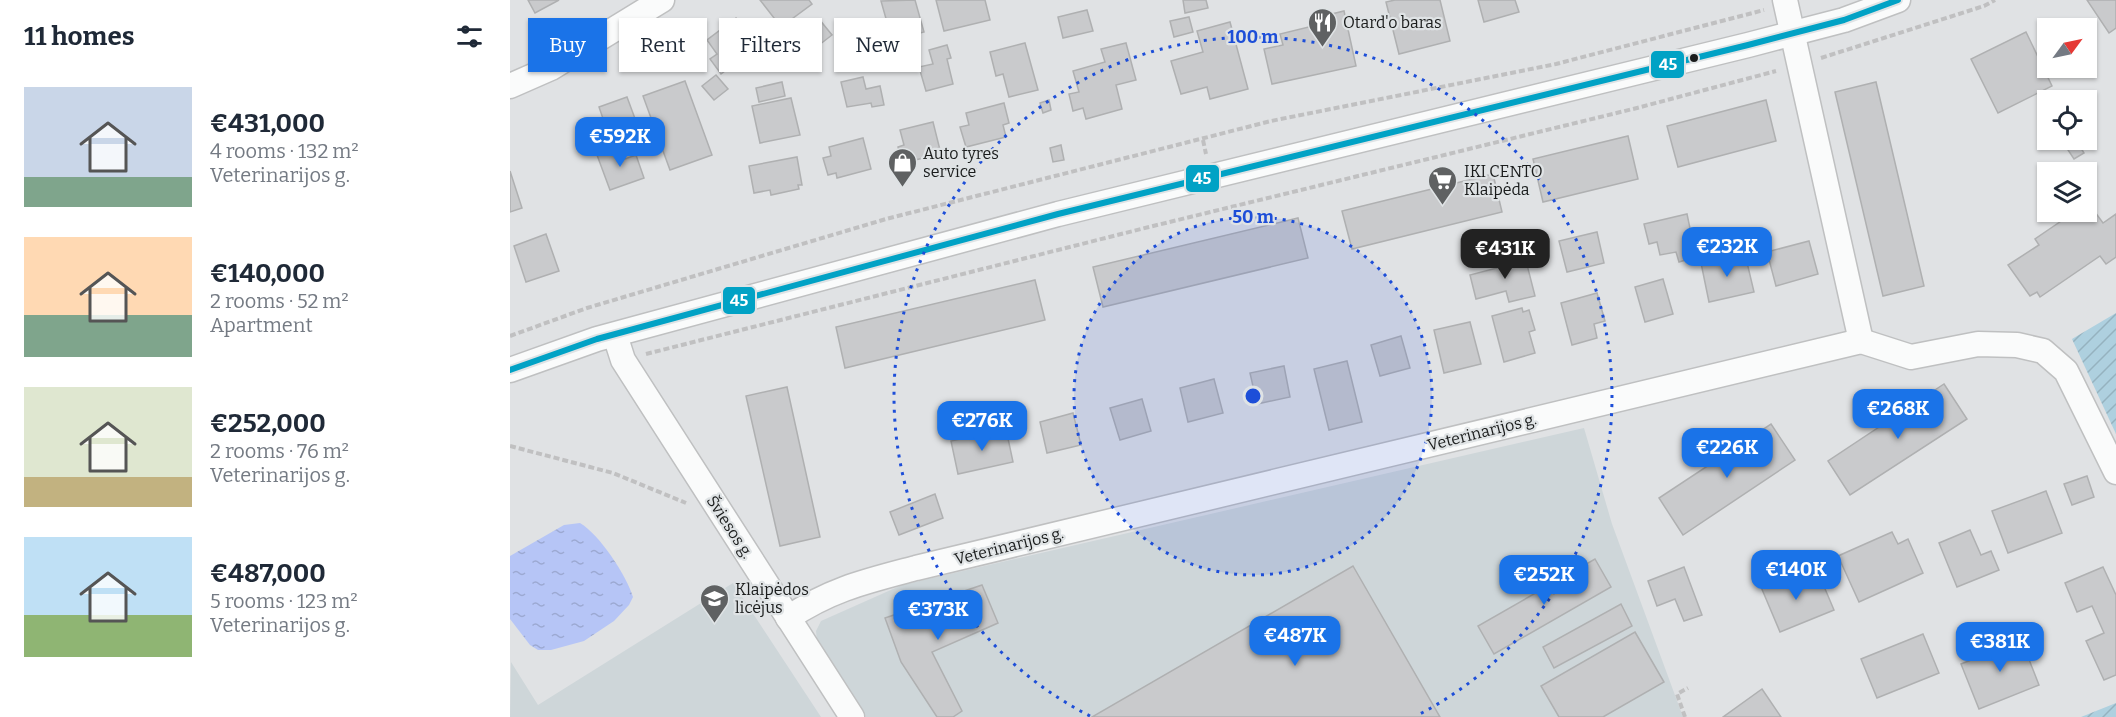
<!DOCTYPE html>
<html lang="en">
<head>
<meta charset="utf-8">
<style>
	:root { --surface:#fff; --page:#f6f6f7; --text:#1f2937; --muted:#747a83; --accent:#1a73e8 }
	body { margin:0; font-family:Bitter,serif; background:var(--page); color:var(--text); height:100vh; display:flex; flex-direction:column; font-size:22px; white-space:nowrap }
	* { box-sizing:border-box; margin:0 }
	p { font-size:20px; color:var(--muted) }
	.icon { flex:none; width:33px; height:33px; fill:none; stroke:currentColor; stroke-width:2; stroke-linecap:round; stroke-linejoin:round }
	.map { position:relative; flex:1; overflow:hidden }
	.panel { display:flex; flex-direction:column; background:var(--surface); width:510px }
	.panel>* { flex:none }
	.top-card { position:absolute; left:18px; top:18px; width:570px; height:54px; display:flex; gap:12px }
	.needle { width:39px; rotate:57deg }
	.controls { position:absolute; left:1527px; top:18px; display:grid; gap:12px }
	.controls a { display:grid; place-items:center; width:60px; height:60px; border-radius:0px; background:var(--surface); box-shadow:0 2px 4px #0004; font-size:30px }
	.price { position:absolute; translate:-50% -51px; padding:0 14px; border-radius:12px; background:var(--accent); color:#fff; font-size:20px; line-height:39px; filter:drop-shadow(0 2px 3px #0008) }
	.price::after { content:''; position:absolute; left:50%; top:36px; width:18px; height:14px; margin-left:-9px; background:inherit; clip-path:polygon(0 0,100% 0,50% 100%) }
	.price.current { background:#222; color:#fff }
	ul { padding:0; list-style:none }
	li { display:flex; align-items:center; gap:18px; height:150px; padding:0 24px }
	li span { display:grid; place-items:center; flex:none; width:168px; height:120px; border-radius:0px; color:#555 }
	li>.icon { margin-inline-start:auto }
	span .icon { width:72px; height:72px; fill:#fffc; stroke-width:1 }
	li b { font-size:26px }
	h2 { display:flex; justify-content:space-between; align-items:center; height:72px; padding:0 24px; font-size:26px }
	.pill { padding:0 21px; border-radius:0px; background:var(--surface); box-shadow:0 2px 4px #0004; font-size:21px; line-height:54px }
	.pill.current { background:var(--accent); color:#fff }
	main { display:flex; flex:1; min-height:0 }
	.map>svg:first-child { display:block }
	.built { fill:#ced6d9 }
	.garden { fill:url(#garden-furrows) }
	.water { fill:url(#water-ripples) }
	.building { fill:#c9cacc; stroke:#afb0b1; stroke-width:1.5 }
	.lines { fill:none; stroke-linecap:round; stroke-linejoin:round }
	.minor-casing { stroke:#bfc0c1; stroke-width:27 }
	.path { stroke:#c0c0c1; stroke-width:4; stroke-dasharray:6 3; stroke-linecap:butt }
	.minor { stroke:#fafbfb; stroke-width:24 }
	.bus-1-casing { stroke:#dfe3e5; stroke-width:10 }
	.bus-1 { stroke:#01a2c5; stroke-width:6 }
	.ring { fill:none; stroke:#1d4ed8; stroke-width:3; stroke-dasharray:3 6 }
	.bus-dot { fill:#1a1c1c; stroke:#dfe3e5; stroke-width:2 }
	.labels { text-anchor:middle; dominant-baseline:central; stroke-width:4.5; stroke-linejoin:round; paint-order:stroke }
	.poi-label { font-size:16px; fill:#1a1c1c; stroke:#dfe3e5; text-anchor:start }
	.street-label { font-size:16px; fill:#1a1c1c; stroke:#dfe3e5 }
	.centre { fill:#1d4ed8; stroke:#dfe3e5; stroke-width:3 }
	.ring-label { font-size:18px; text-anchor:middle; font-weight:bold; fill:#1d4ed8; stroke:#dfe3e5; stroke-width:4.5; stroke-linejoin:round; paint-order:stroke }
	.line-badge { stroke:#dfe3e5; stroke-width:2 }
	.badge-label { font-size:16px; text-anchor:middle; font-weight:bold; fill:#fff }
</style>
</head>
<body>
<main>
<section class="panel">
<h2>11 homes<svg class="icon" aria-label="filters" viewBox="0 0 24 24"><path d="M4 7h16M4 17h16"/><circle cx="9" cy="7" r="2"/><circle cx="15" cy="17" r="2"/></svg></h2>
<ul>
<li><span style="background:linear-gradient(#c9d6e8 75%,#7fa58c 0)"><svg class="icon" aria-label="home" viewBox="0 0 24 24"><path d="M3 11l9-7 9 7M6 9v11h12V9"/></svg></span><div><b>€431,000</b><p>4 rooms · 132 m²</p><p>Veterinarijos g.</p></div></li>
<li><span style="background:linear-gradient(#ffd9b3 65%,#7fa58c 0)"><svg class="icon" aria-label="home" viewBox="0 0 24 24"><path d="M3 11l9-7 9 7M6 9v11h12V9"/></svg></span><div><b>€140,000</b><p>2 rooms · 52 m²</p><p>Apartment</p></div></li>
<li><span style="background:linear-gradient(#dfe7d0 75%,#c2b280 0)"><svg class="icon" aria-label="home" viewBox="0 0 24 24"><path d="M3 11l9-7 9 7M6 9v11h12V9"/></svg></span><div><b>€252,000</b><p>2 rooms · 76 m²</p><p>Veterinarijos g.</p></div></li>
<li><span style="background:linear-gradient(#bfe0f5 65%,#8fb573 0)"><svg class="icon" aria-label="home" viewBox="0 0 24 24"><path d="M3 11l9-7 9 7M6 9v11h12V9"/></svg></span><div><b>€487,000</b><p>5 rooms · 123 m²</p><p>Veterinarijos g.</p></div></li>
</ul>
</section>
<div class="map">
<svg width="1606" height="717" viewBox="0 0 1606 717">
	<defs>
		<pattern id="garden-furrows" width="10" height="10" patternUnits="userSpaceOnUse" patternTransform="scale(1.5)"><rect width="10" height="10" fill="#aed0df"/><path d="M-1 1l2-2M0 10L10 0M9 11l2-2" fill="none" stroke="#95b2bf"/></pattern>
		<pattern id="water-ripples" width="26" height="14" patternUnits="userSpaceOnUse" patternTransform="scale(1.5)"><rect width="26" height="14" fill="#b6c5f6"/><path d="M2 4q2-2 4 0t4 0M15 11q2-2 4 0t4 0" fill="none" stroke="#9ca9d2"/></pattern>
	</defs>
	<rect width="100%" height="100%" fill="#e0e2e4"/>
	<g class="built">
		<path d="M1074,428l28,96 71,193h-817l-49,-76 -1,-10 5,-10 81,-36z"/>
		<path d="M223,583l88,134h-311l1,-55 27,43z"/>
	</g>
	<g class="garden">
		<path d="M1606,313v121l-44,-95z"/>
		<path d="M1606,703v14h-35z"/>
	</g>
	<path class="water" d="M70,523c20,12 46,52 53,74l-4,8 -15,16 -30,20 -33,9h-13l-8,-5 -20,-26v-63l54,-31z"/>
	<g class="building">
		<path d="M18,0h31l-24,13z"/>
		<path d="M250,0h49l3,4 -31,23z"/>
		<path d="M405,0l9,32 -32,8 -11,-39z"/>
		<path d="M426,0h49l5,20 -46,11z"/>
		<path d="M673,0h23l2,8 -23,5z"/>
		<path d="M885,0h45l10,41 -51,13 -13,-52z"/>
		<path d="M968,0h37l4,12 -35,10z"/>
		<path d="M1577,0h29v28l-7,5z"/>
		<path d="M577,10l6,21 -30,7 -5,-21z"/>
		<path d="M834,11l12,55 -84,18 -8,-35 19,-4 -3,-11 33,-8 -2,-7z"/>
		<path d="M679,17l4,15 -19,5 -4,-16z"/>
		<path d="M226,18l21,28 -36,28 -11,-15 7,-5 -10,-14z"/>
		<path d="M309,19l13,16 -22,17 -12,-16z"/>
		<path d="M720,22l18,67 -38,10 -3,-12 -26,7 -10,-33 32,-9 -6,-21z"/>
		<path d="M1516,32l26,54 -54,27 -27,-54z"/>
		<path d="M515,43l13,47 -29,7 -6,-23 -7,2 -6,-24z"/>
		<path d="M616,43l10,37 -20,5 6,24 -36,10 -3,-11 -10,3 -4,-17 10,-2 -6,-21 32,-9 -4,-13z"/>
		<path d="M437,45l4,13 -4,1 6,25 -27,7 -7,-24 14,-3 -4,-14z"/>
		<path d="M206,75l12,14 -14,11 -12,-14z"/>
		<path d="M353,77l3,12 14,-3 4,19 -12,2 -1,-4 -24,4 -6,-25z"/>
		<path d="M175,81l27,74 -42,15 -27,-74z"/>
		<path d="M272,82l3,14 -26,6 -3,-14z"/>
		<path d="M1366,82l48,204 -41,10 -48,-204z"/>
		<path d="M117,97l10,27 -29,9 -9,-26z"/>
		<path d="M281,98l9,37 -40,8 -8,-37z"/>
		<path d="M539,100l2,10 -8,3 -3,-10z"/>
		<path d="M1256,100l10,41 -98,26 -11,-41z"/>
		<path d="M494,103l5,20 -6,2 3,12 -40,10 -6,-20 9,-2 -3,-12z"/>
		<path d="M423,122l8,32 -39,9 -4,-16 6,-2 -4,-15z"/>
		<path d="M1118,136l10,43 -95,23 -10,-43z"/>
		<path d="M353,138l8,31 -34,9 -1,-5 -8,2 -5,-17 8,-2 -2,-9z"/>
		<path d="M1566,140l8,13 -10,6 -8,-12z"/>
		<path d="M551,145l3,15 -11,2 -3,-14z"/>
		<path d="M111,147l4,12 11,-4 8,23 -34,12 -13,-35z"/>
		<path d="M287,157l5,28h-4l1,4 -28,6 -1,-5 -16,3 -5,-27z"/>
		<path d="M0,171l12,37 -12,4z"/>
		<path d="M983,174l9,38 -150,37 -10,-38z"/>
		<path d="M1582,208l11,15 13,-9v43l-10,7 -6,-8 -60,41 -3,-5 -7,4 -22,-31 31,-20 -4,-6 35,-24 3,6z"/>
		<path d="M1177,214l9,43 -17,5 -3,-10 -16,3 -3,-13 -8,2 -5,-20z"/>
		<path d="M788,218l10,40 -205,49 -10,-40z"/>
		<path d="M1087,232l7,31 -37,9 -8,-31z"/>
		<path d="M36,234l13,37 -33,11 -12,-36z"/>
		<path d="M1299,241l9,33 -42,12 -9,-34z"/>
		<path d="M1014,253l11,43 -26,6 -3,-11 -30,8 -6,-24 27,-7 -2,-8z"/>
		<path d="M1235,254l9,38 -45,10 -8,-39z"/>
		<path d="M1153,279l10,35 -28,8 -10,-35z"/>
		<path d="M525,280l10,40 -200,48 -9,-41z"/>
		<path d="M1087,293l8,28 -11,3 3,14 -25,7 -11,-42z"/>
		<path d="M1012,308l1,4 6,-2 6,20 -6,2 6,21 -31,9 -12,-46z"/>
		<path d="M960,322l11,42 -37,9 -10,-43z"/>
		<path d="M891,336l9,32 -30,8 -9,-31z"/>
		<path d="M837,361l15,61 -33,8 -15,-61z"/>
		<path d="M774,366l6,31 -33,7 -7,-31z"/>
		<path d="M704,379l9,34 -35,9 -8,-34z"/>
		<path d="M1434,384l23,35 -117,76 -22,-34z"/>
		<path d="M277,387l33,150 -40,9 -34,-150z"/>
		<path d="M632,399l9,32 -31,9 -10,-32z"/>
		<path d="M563,413l8,32 -34,8 -7,-31z"/>
		<path d="M1261,424l24,36 -112,75 -24,-37z"/>
		<path d="M496,429l7,33 -55,12 -7,-33z"/>
		<path d="M1577,476l7,21 -22,8 -8,-21z"/>
		<path d="M1536,491l16,42 -54,20 -16,-42z"/>
		<path d="M425,494l8,24 -44,17 -9,-23z"/>
		<path d="M1460,530l11,25 10,-4 8,19 -42,17 -18,-44z"/>
		<path d="M1382,532l6,12 10,-5 15,34 -64,29 -21,-46z"/>
		<path d="M1085,559l16,28 -117,67 -16,-28z"/>
		<path d="M843,566l87,151h-348z"/>
		<path d="M1174,567l18,48 -18,6 -9,-22 -18,7 -9,-25z"/>
		<path d="M1593,567l13,28v80l-12,5 -18,-39 18,-8 -12,-27 -15,6 -12,-29z"/>
		<path d="M1285,573l5,12 20,-8 14,33 -54,22 -19,-45z"/>
		<path d="M472,585l16,38 -66,29 30,59 -9,6h-16l-36,-55 -16,-44z"/>
		<path d="M1111,604l11,22 -78,42 -11,-21z"/>
		<path d="M1125,632l29,50 -61,35h-44l-18,-31z"/>
		<path d="M1413,634l16,39 -62,25 -16,-39z"/>
		<path d="M1509,634l20,51 -60,24 -18,-45 38,-15 -2,-6z"/>
		<path d="M1252,689l19,28h-58z"/>
	</g>
	<g class="lines">
		<defs>
			<g id="minor">
				<path d="M1275,0l76,341"/>
				<path d="M0,86l41,-18 111,-68"/>
				<path d="M105,335l8,25 229,357"/>
				<path d="M0,370l87,-31 461,-125 690,-169 96,-25 54,-20"/>
				<path d="M278,618c43,-29 79,-37 128,-50l945,-227 50,16 67,-13 39,1 26,6 23,20 50,101"/>
			</g>
		</defs>
		<use href="#minor" class="minor-casing"/>
		<g class="path">
			<path d="M1311,58l163,-52 11,-6"/>
			<path d="M693,140l3,14"/>
			<path d="M0,336l77,-28 299,-89 385,-98 285,-57 208,-54"/>
			<path d="M136,354l503,-127 488,-119 139,-37"/>
			<path d="M0,446l103,27 73,30"/>
			<path d="M1175,717l-8,-23 11,-6"/>
		</g>
		<use href="#minor" class="minor"/>
		<defs>
			<path id="bus-1" d="M0,370l87,-31 461,-125 690,-169 96,-25 54,-20"/>
		</defs>
		<use href="#bus-1" class="bus-1-casing"/>
		<use href="#bus-1" class="bus-1"/>
	</g>
	<circle cx="743" cy="396" r="179" fill="#1d4ed8" fill-opacity=".12"/>
	<g class="ring">
		<circle cx="743" cy="396" r="179"/>
		<path d="M580 716A359 359 0 1 1 906 716"/>
	</g>
	<defs>
		<symbol id="restaurant-pin" viewBox="-11 -11 22 30"><path d="M0 17L-7.5 6A9.5 9.5 0 1 1 7.5 6Z" fill="#5f6162" stroke="#dfe3e5"/><path d="M-5-6h1v4h1v-4h1v4h1v-4h1v5L-1.5 .5V6h-2V.5L-5-1ZM5-6V6H3V1.5H1.5Q1.5-4 5-6Z" fill="#fff"/></symbol>
		<symbol id="shop-pin" viewBox="-11 -11 22 30"><path d="M0 17L-7.5 6A9.5 9.5 0 1 1 7.5 6Z" fill="#5f6162" stroke="#dfe3e5"/><path d="M-5-2.5h2.3a2.7 3.5 0 0 1 5.4 0H5L5.5 6h-11ZM-1.5-2.5h3a1.5 2.3 0 0 0-3 0Z" fill="#fff"/></symbol>
		<symbol id="supermarket-pin" viewBox="-11 -11 22 30"><path d="M0 17L-7.5 6A9.5 9.5 0 1 1 7.5 6Z" fill="#5f6162" stroke="#dfe3e5"/><path d="M-6-5.5h2.5l.6 2H6L4.5 2H-2.5L-4.4-4H-6ZM-1.5 3.2a1.3 1.3 0 1 0 .1 0ZM3 3.2a1.3 1.3 0 1 0 .1 0Z" fill="#fff"/></symbol>
		<symbol id="school-pin" viewBox="-11 -11 22 30"><path d="M0 17L-7.5 6A9.5 9.5 0 1 1 7.5 6Z" fill="#5f6162" stroke="#dfe3e5"/><path d="M0-5L7-2L0 1L-7-2ZM-4 1L0 2.5L4 1V4Q0 6-4 4Z" fill="#fff"/></symbol>
	</defs>
	<g fill-rule="evenodd">
		<use href="#restaurant-pin" x="796" y="6" width="33" height="45"/>
		<use href="#shop-pin" x="376" y="146" width="33" height="45"/>
		<use href="#supermarket-pin" x="916" y="164" width="33" height="45"/>
		<use href="#school-pin" x="188" y="582" width="33" height="45"/>
	</g>
	<circle class="bus-dot" cx="1184" cy="58" r="5"/>
	<g class="labels">
		<g class="poi-label">
			<text x="833" y="22">Otard'o baras</text>
			<text x="413" y="153">Auto tyres<tspan x="413" dy="18">service</tspan></text>
			<text x="954" y="171">IKI CENTO<tspan x="954" dy="18">Klaipėda</tspan></text>
			<text x="225" y="589">Klaipėdos<tspan x="225" dy="18">licėjus</tspan></text>
		</g>
		<g class="street-label">
			<text transform="translate(972 432) rotate(-14)">Veterinarijos g.</text>
			<text transform="translate(220 527) rotate(57)">Šviesos g.</text>
			<text transform="translate(499 546) rotate(-14)">Veterinarijos g.</text>
		</g>
	</g>
	<circle cx="743" cy="396" r="9" class="centre"/>
	<g class="ring-label">
		<text x="743" y="43">100 m</text>
		<text x="743" y="223">50 m</text>
	</g>
	<g class="line-badge">
		<rect x="1140" y="50" width="35" height="29" rx="6" fill="#01a2c5"/>
		<rect x="675" y="164" width="35" height="29" rx="6" fill="#01a2c5"/>
		<rect x="212" y="286" width="34" height="29" rx="6" fill="#01a2c5"/>
	</g>
	<g class="badge-label">
		<text x="1158" y="70">45</text>
		<text x="692" y="184">45</text>
		<text x="229" y="306">45</text>
	</g>
</svg>
<div class="controls">
<a><svg class="needle" viewBox="-14 -14 28 28"><path d="M0-13l5 13h-10z" fill="#e53935"/><path d="M0 13l5-13h-10z" fill="#747a83"/></svg></a>
<a><svg class="icon" aria-label="locate" viewBox="0 0 24 24"><circle cx="12" cy="12" r="6"/><path d="M12 2v4M12 18v4M2 12h4M18 12h4"/></svg></a>
<a><svg class="icon" aria-label="layers" viewBox="0 0 24 24"><path d="M12 4l9 5-9 5-9-5zM3 14l9 5 9-5"/></svg></a>
</div>
<b class="price" style="left:110px;top:168px">€592K</b>
<b class="price" style="left:1217px;top:278px">€232K</b>
<b class="price current" style="left:995px;top:280px">€431K</b>
<b class="price" style="left:1388px;top:440px">€268K</b>
<b class="price" style="left:472px;top:452px">€276K</b>
<b class="price" style="left:1217px;top:479px">€226K</b>
<b class="price" style="left:1286px;top:601px">€140K</b>
<b class="price" style="left:1034px;top:606px">€252K</b>
<b class="price" style="left:428px;top:641px">€373K</b>
<b class="price" style="left:785px;top:667px">€487K</b>
<b class="price" style="left:1490px;top:673px">€381K</b>
<div class="top-card">
<a class="pill current">Buy</a>
<a class="pill">Rent</a>
<a class="pill">Filters</a>
<a class="pill">New</a>
</div>
</div>
</main>
</body>
</html>
